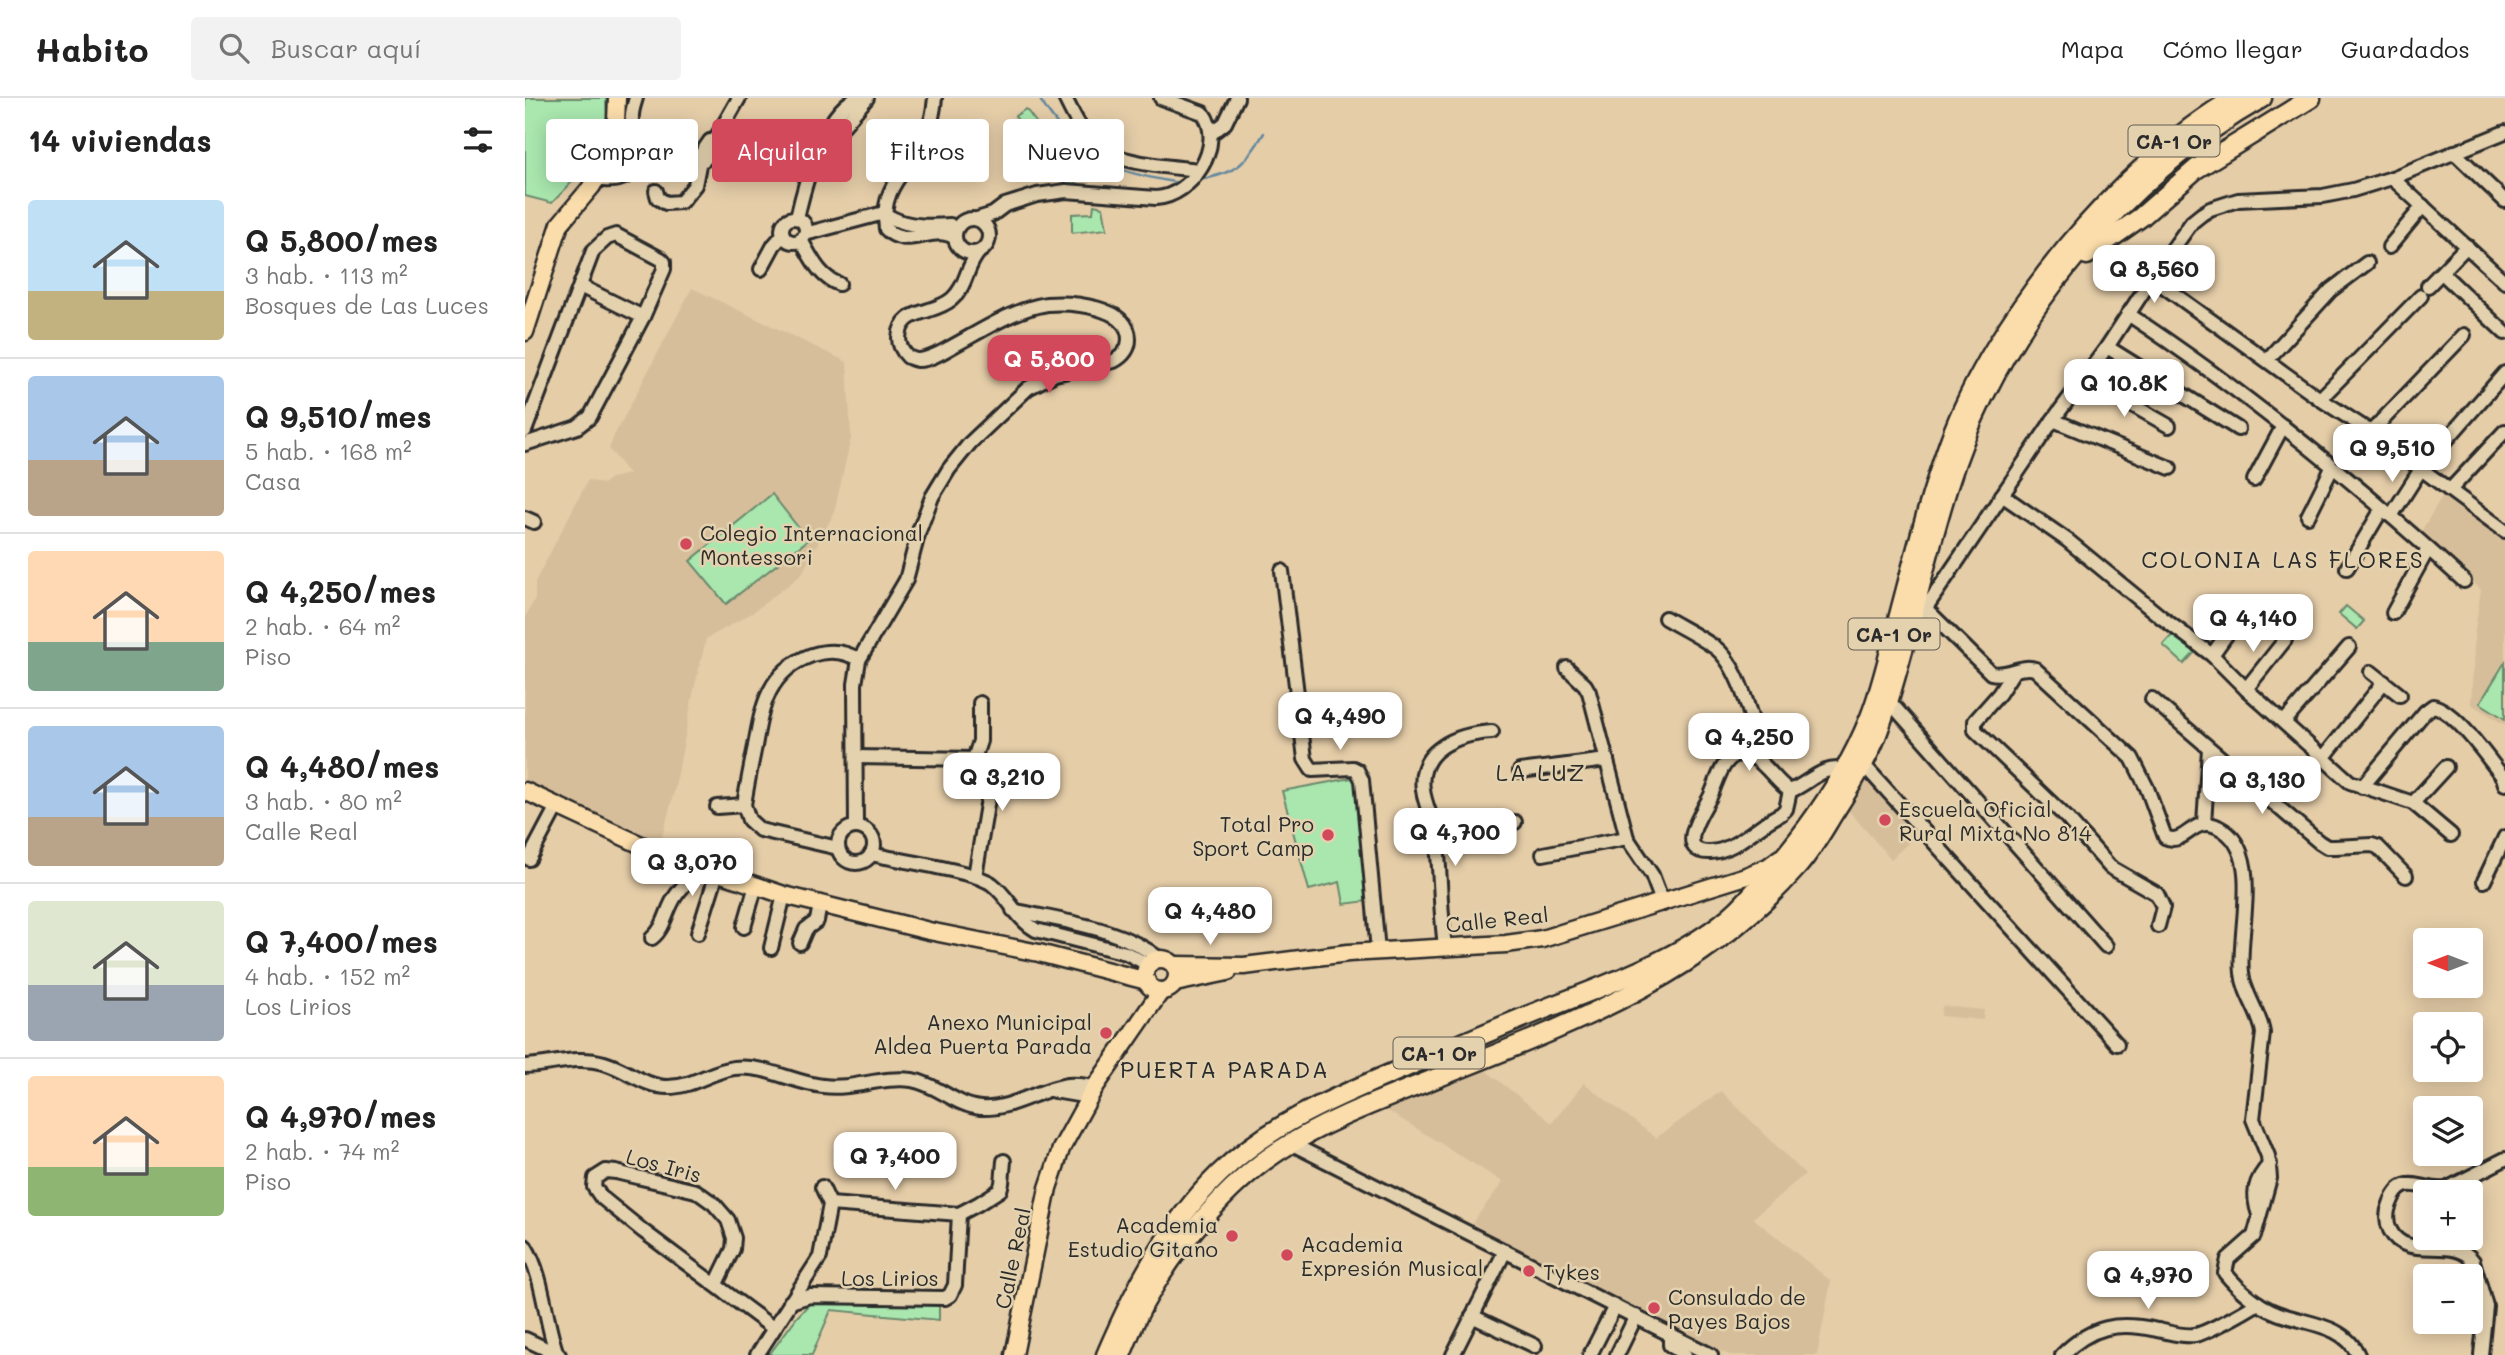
<!DOCTYPE html>
<html lang="es">
<head>
<meta charset="utf-8">
<style>
	:root { --surface:#fff; --page:#f2f2f2; --text:#222; --muted:#767676; --line:#e0e0e0; --accent:#d1495b }
	body { margin:0; font-family:Mali,sans-serif; background:var(--page); color:var(--text); height:100vh; display:flex; flex-direction:column; font-size:26px; white-space:nowrap }
	* { box-sizing:border-box; margin:0 }
	p { font-size:23px; color:var(--muted) }
	.icon { flex:none; width:38px; height:38px; fill:none; stroke:currentColor; stroke-width:2; stroke-linecap:round; stroke-linejoin:round }
	.map { position:relative; flex:1; overflow:hidden }
	.details { display:flex; flex-direction:column; background:var(--surface); width:525px }
	.details>* { flex:none }
	.hud { position:absolute; left:21px; top:21px; width:665px; height:63px; display:flex; gap:14px }
	.needle { width:46px; rotate:270deg }
	.fabs { position:absolute; left:1888px; top:830px; display:grid; gap:14px }
	.fabs a { display:grid; place-items:center; width:70px; height:70px; border-radius:7px; background:var(--surface); box-shadow:0 4px 18px #0003; font-size:35px }
	.price { position:absolute; translate:-50% -60px; padding:0 16px; border-radius:14px; background:#fff; color:#222; font-size:23px; line-height:46px; filter:drop-shadow(0 2px 4px #0008) }
	.price::after { content:''; position:absolute; left:50%; top:42px; width:21px; height:16px; margin-left:-10px; background:inherit; clip-path:polygon(0 0,100% 0,50% 100%) }
	.price.on { background:var(--accent); color:#fff }
	ul { padding:0; list-style:none }
	li { display:flex; align-items:center; gap:21px; height:175px; padding:0 28px }
	li+li { border-top:2px solid var(--line) }
	li span { display:grid; place-items:center; flex:none; width:196px; height:140px; border-radius:7px; color:#555 }
	li>.icon { margin-inline-start:auto }
	span .icon { width:84px; height:84px; fill:#fffc; stroke-width:1 }
	li b { font-size:30px }
	h2 { display:flex; justify-content:space-between; align-items:center; height:84px; padding:0 28px; font-size:30px }
	.tag { padding:0 24px; border-radius:7px; background:var(--surface); box-shadow:0 4px 18px #0003; font-size:24px; line-height:63px }
	.tag.on { background:var(--accent); color:#fff }
	header { display:flex; align-items:center; gap:42px; box-sizing:border-box; height:98px; padding:0 35px; background:var(--surface); border-bottom:2px solid var(--line) }
	header strong { font-size:33px }
	nav { display:flex; gap:38px; margin-inline-start:auto; font-size:24px }
	.search { width:490px; height:63px; background:var(--page); display:flex; align-items:center; gap:18px; box-sizing:border-box; padding:0 24px; border-radius:7px; color:var(--muted); font-size:26px }
	main { display:flex; flex:1; min-height:0 }
	.map>svg:first-child { display:block }
	.built { fill:#d7be9b }
	.green { fill:#a9e7ae; stroke:#6a896c; stroke-width:2 }
	.lines { fill:none; stroke-linecap:round; stroke-linejoin:round }
	.stream { stroke:#65899e; stroke-width:2.5 }
	.minor-casing { stroke:#2b2b2b; stroke-width:18 }
	.major-casing { stroke:#2b2b2b; stroke-width:21 }
	.highway-casing { stroke:#2b2b2b; stroke-width:23 }
	.minor { stroke:#e4d2af; stroke-width:12 }
	.major { stroke:#fbddab; stroke-width:16 }
	.highway { stroke:#fbddab; stroke-width:18 }
	.poi-dot { fill:#d1495b; stroke:#e4d2af; stroke-width:2.5 }
	.labels { text-anchor:middle; dominant-baseline:central; stroke-width:5; stroke-linejoin:round; paint-order:stroke }
	.shield { fill:#e4d2af; stroke:#625d53; stroke-width:2 }
	.shield-label { font-size:19px; font-weight:bold; fill:#2b2b2b }
	.poi-label { font-size:21px; fill:#2b2b2b; stroke:#e4d2af; text-anchor:start }
	.street-label { font-size:21px; fill:#2b2b2b; stroke:#e4d2af }
	.neighbourhood-label { font-size:23px; letter-spacing:2px; fill:#2b2b2b; stroke:#e4d2af }
</style>
</head>
<body>
<header>
<strong>Habito</strong>
<div class="search"><svg class="icon" aria-label="search" viewBox="0 0 24 24"><circle cx="10" cy="10" r="6"/><path d="M15 15l6 6"/></svg>Buscar aquí</div>
<nav><a>Mapa</a><a>Cómo llegar</a><a>Guardados</a></nav>
</header>
<main>
<section class="details">
<h2>14 viviendas<svg class="icon" aria-label="filters" viewBox="0 0 24 24"><path d="M4 7h16M4 17h16"/><circle cx="9" cy="7" r="2"/><circle cx="15" cy="17" r="2"/></svg></h2>
<ul>
<li><span style="background:linear-gradient(#bfe0f5 65%,#c2b280 0)"><svg class="icon" aria-label="home" viewBox="0 0 24 24"><path d="M3 11l9-7 9 7M6 9v11h12V9"/></svg></span><div><b>Q 5,800/mes</b><p>3 hab. · 113 m²</p><p>Bosques de Las Luces</p></div></li>
<li><span style="background:linear-gradient(#a9c7e8 60%,#b9a48a 0)"><svg class="icon" aria-label="home" viewBox="0 0 24 24"><path d="M3 11l9-7 9 7M6 9v11h12V9"/></svg></span><div><b>Q 9,510/mes</b><p>5 hab. · 168 m²</p><p>Casa</p></div></li>
<li><span style="background:linear-gradient(#ffd9b3 65%,#7fa58c 0)"><svg class="icon" aria-label="home" viewBox="0 0 24 24"><path d="M3 11l9-7 9 7M6 9v11h12V9"/></svg></span><div><b>Q 4,250/mes</b><p>2 hab. · 64 m²</p><p>Piso</p></div></li>
<li><span style="background:linear-gradient(#a9c7e8 65%,#b9a48a 0)"><svg class="icon" aria-label="home" viewBox="0 0 24 24"><path d="M3 11l9-7 9 7M6 9v11h12V9"/></svg></span><div><b>Q 4,480/mes</b><p>3 hab. · 80 m²</p><p>Calle Real</p></div></li>
<li><span style="background:linear-gradient(#dfe7d0 60%,#9aa5b1 0)"><svg class="icon" aria-label="home" viewBox="0 0 24 24"><path d="M3 11l9-7 9 7M6 9v11h12V9"/></svg></span><div><b>Q 7,400/mes</b><p>4 hab. · 152 m²</p><p>Los Lirios</p></div></li>
<li><span style="background:linear-gradient(#ffd9b3 65%,#8fb573 0)"><svg class="icon" aria-label="home" viewBox="0 0 24 24"><path d="M3 11l9-7 9 7M6 9v11h12V9"/></svg></span><div><b>Q 4,970/mes</b><p>2 hab. · 74 m²</p><p>Piso</p></div></li>
</ul>
</section>
<div class="map">
<svg width="1980" height="1257" viewBox="0 0 1980 1257">
	<rect width="100%" height="100%" fill="#e5cda8"/>
	<filter id="ink" filterUnits="userSpaceOnUse"><feTurbulence type="fractalNoise" baseFrequency=".0143" numOctaves="2"/><feDisplacementMap in="SourceGraphic" scale="14" xChannelSelector="R" yChannelSelector="G"/><feConvolveMatrix kernelMatrix="1 2 1 2 8 2 1 2 1" color-interpolation-filters="sRGB"/></filter>
	<g filter="url(#ink)">
		<g class="built">
			<path d="M167,190l155,74 4,76 -17,75 -33,62 -49,38 -46,26 -13,55 -18,94 -15,57 -135,-64v-164l10,-18v-17l53,-102 15,4 8,-6 18,-4 -20,-25 5,-13z"/>
			<path d="M1922,390l58,43v194l-34,-21 4,-75 6,-39 -59,-60z"/>
			<path d="M1344,675l53,57 -31,29 -43,-49z"/>
			<path d="M1417,908l42,4 -1,10 -42,-4z"/>
			<path d="M954,967l73,58 32,-40 72,55 65,-47 84,83 -52,44 78,63 -14,74h-87l-115,-49 -143,-83 31,-41 -123,-76z"/>
		</g>
		<g class="green">
			<path d="M0,0h81l1,29 -12,31 -43,45 -27,-7z"/>
			<path d="M501,11l18,24 -11,8 -18,-25z"/>
			<path d="M532,39l31,37 -19,13 -30,-36z"/>
			<path d="M569,107l9,2 4,22 -35,4v-19l21,-1z"/>
			<path d="M247,396l36,46 -82,64 -36,-43z"/>
			<path d="M1821,508l18,15 -7,8 -18,-15z"/>
			<path d="M1649,535l21,19 -11,12 -21,-19z"/>
			<path d="M1980,564v57l-25,-16z"/>
			<path d="M832,679l11,124 -24,3 -4,-22 -31,8 -27,-99z"/>
			<path d="M306,1201l108,7v14l-108,-10 -19,45h-43l28,-38 15,-16z"/>
		</g>
		<g class="lines">
			<g class="stream">
				<path d="M514,0c38,62 72,73 140,85"/>
				<path d="M674,82c37,-7 46,-15 65,-47"/>
			</g>
			<defs>
				<g id="minor">
					<path d="M410,0c-1,10 -3,23 -7,32 -15,39 -49,53 -42,99 20,22 48,-6 69,9"/>
					<path d="M540,0c7,14 14,30 25,42 24,25 77,26 109,30"/>
					<path d="M687,35l13,-10 12,-25"/>
					<path d="M189,44l25,-44"/>
					<path d="M296,54l46,-54"/>
					<path d="M1929,54l51,49"/>
					<path d="M1867,80l113,104"/>
					<path d="M72,82c7,0 16,1 22,-1 26,-8 13,-41 13,-59 -1,-8 2,-15 4,-22"/>
					<path d="M131,93l2,7 8,5 15,-1 14,-17 5,-25 -1,-3 11,-16 4,1 1,5 -11,13h-4"/>
					<path d="M359,115c18,14 44,14 66,12"/>
					<path d="M272,120c8,-35 25,-102 59,-120"/>
					<circle cx="269" cy="132" r="12"/>
					<circle cx="447" cy="138" r="17"/>
					<path d="M452,121l16,-5 12,-9 32,-10 29,-4 90,7c36,-2 70,-53 47,-85l-42,-15"/>
					<path d="M280,136l79,-21"/>
					<path d="M276,142c10,17 18,37 38,44"/>
					<path d="M1864,149l34,-41"/>
					<path d="M236,171l13,-24 9,-10"/>
					<path d="M1917,175l63,60"/>
					<path d="M1627,180l168,121 51,33 134,99"/>
					<path d="M55,188l63,31"/>
					<path d="M1903,188l39,-40"/>
					<path d="M1603,216c120,79 230,170 336,267"/>
					<path d="M1582,249l131,82"/>
					<path d="M1742,262l64,-70 36,-27"/>
					<path d="M1560,280l84,48"/>
					<path d="M1795,301l101,-103"/>
					<path d="M1528,322l117,48"/>
					<path d="M0,333l68,-180 14,-13 9,-3 45,24 3,3v7l-21,48 -53,100 -13,10 -52,17"/>
					<path d="M1846,334l93,-97"/>
					<path d="M1729,382l29,-54"/>
					<path d="M1925,392l55,-59"/>
					<path d="M1477,397l65,45 94,77 51,38 34,34 104,93 63,21 38,32"/>
					<path d="M1783,418l24,-48"/>
					<path d="M1866,418l30,-47 84,-96"/>
					<path d="M0,420l9,4"/>
					<path d="M1822,470l35,-59"/>
					<path d="M757,473l23,188 7,11 41,-2 4,2 5,10 16,171"/>
					<path d="M1394,496l7,15 65,64c16,4 30,-9 44,-4l97,89 15,30 18,49c21,10 28,-23 53,-10 47,23 19,104 24,146 2,22 18,39 21,60l-10,86 15,37 2,22 -16,58 -26,23 -3,14c14,17 31,32 52,40 28,11 68,11 81,42"/>
					<path d="M1398,514l130,-192 54,-73 45,-69 40,-56 10,-8 8,-5 28,-9 85,-4 30,-6 39,-12 113,-46"/>
					<path d="M1868,515l35,-64"/>
					<path d="M1140,520c17,10 36,19 52,31 23,19 40,81 42,111"/>
					<path d="M1687,557l32,-45"/>
					<path d="M1042,570l18,17 4,7 38,146 25,37 11,29"/>
					<path d="M1488,574l-14,22 -24,27v9l91,87 44,50 47,27 6,13 -5,19"/>
					<path d="M1846,574l29,23"/>
					<path d="M1721,591l39,-49"/>
					<path d="M1627,601l167,143 8,5h8l37,-2 6,2 28,29"/>
					<path d="M1364,603l217,245"/>
					<path d="M1759,624l65,-75"/>
					<path d="M331,659l118,2"/>
					<path d="M1799,659l60,-75"/>
					<path d="M1338,666l254,280"/>
					<path d="M995,673l87,-11"/>
					<path d="M1837,689l63,-75 8,-6c23,5 55,53 70,71l2,7"/>
					<path d="M1265,693l-4,18 -5,5c-23,10 -45,37 -71,38 -37,1 -6,-43 0,-55 7,-15 10,-32 24,-42 26,-6 37,24 56,36 18,-7 34,-27 54,-21"/>
					<path d="M1888,705l33,-36"/>
					<path d="M192,709l27,-2"/>
					<path d="M1679,725l5,-74"/>
					<path d="M331,729l-1,-143 4,-24 47,-80 13,-49 13,-34 17,-28 21,-26 58,-55 27,-14 59,-13c9,-5 15,-12 15,-22 0,-33 -58,-37 -82,-35 -33,5 -64,26 -94,42 -9,5 -23,14 -35,14 -3,0 -7,-2 -10,-3 -6,-6 -9,-11 -9,-19 2,-31 33,-22 53,-39 15,-13 14,-33 27,-47"/>
					<circle cx="331" cy="747" r="18"/>
					<path d="M911,738l79,-14"/>
					<path d="M313,750l-78,-18 -11,-10 -5,-15c3,-20 7,-39 11,-59 7,-40 13,-75 57,-91 16,-5 33,-4 47,5"/>
					<path d="M346,756c26,6 103,17 121,30 18,14 24,35 44,46l90,23 23,12"/>
					<path d="M1018,756l84,-16"/>
					<path d="M4,761l28,-53"/>
					<path d="M450,778l14,-83 -3,-14 -12,-20 6,-18v-38"/>
					<path d="M1959,783l21,-44"/>
					<path d="M488,812c50,12 105,16 147,49"/>
					<path d="M219,829l12,-42"/>
					<path d="M173,835l19,-60"/>
					<path d="M127,840c14,-11 14,-30 25,-44 8,-11 15,-16 19,-28"/>
					<path d="M275,845l6,-14 11,-8 3,-17"/>
					<path d="M920,848c-5,-36 -4,-73 -9,-109 -2,-16 -11,-31 -13,-47 -6,-41 35,-56 69,-58"/>
					<path d="M246,850l13,-53"/>
					<path d="M0,968c27,-1 52,-11 79,-3 22,6 41,24 64,24 25,0 43,-16 66,-19 30,-4 59,15 89,18 30,4 58,-10 89,-6 25,4 44,26 69,28 30,2 58,-19 87,-23 9,-1 18,1 27,2"/>
					<path d="M529,993l35,6"/>
					<path d="M767,1046l419,211"/>
					<path d="M305,1106l129,10 19,-10 22,-14 2,-7 2,-22"/>
					<path d="M1734,1117c-7,-20 -5,-35 11,-51"/>
					<path d="M0,1148c20,33 19,73 32,108"/>
					<path d="M191,1186l17,-35 1,-11 -6,-18 -14,-16 -18,-13 -80,-19 -10,-1 -11,7 -1,9 7,10 42,34 130,97"/>
					<path d="M265,1204l20,-6 135,2 5,-3 5,-10 4,-71"/>
					<path d="M947,1218l63,30"/>
					<path d="M1145,1235v12l15,10"/>
					<path d="M0,1241l34,16"/>
					<path d="M232,1257l63,-98 10,-53 -8,-17"/>
					<path d="M928,1257l52,-104"/>
					<path d="M1065,1257l25,-49"/>
					<path d="M1092,1257l19,-39"/>
					<path d="M1537,1257c29,-29 56,-34 95,-25 12,2 25,7 38,5 12,-2 51,-24 63,-32"/>
					<path d="M1956,1257l5,-49 -13,-45c-19,-27 -67,2 -83,-31 -4,-9 -4,-17 0,-26 13,-34 32,-12 56,-15l59,-30"/>
				</g>
				<g id="major">
					<path d="M0,234l35,-108 32,-38 21,-35 2,-7 2,-46"/>
					<path d="M0,693l129,60 130,44 145,36 110,22 108,28"/>
					<circle cx="636" cy="877" r="16"/>
					<path d="M650,867l69,1 104,-13 158,-9 36,-5 204,-63 22,-9 12,-9"/>
					<path d="M650,885l53,-11"/>
					<path d="M489,1257l34,-167 13,-39 34,-62 66,-96"/>
				</g>
				<g id="highway">
					<path d="M1562,157l54,-38 55,-48 115,-71"/>
					<path d="M581,1257c28,-65 61,-130 113,-181 54,-53 124,-80 192,-109 50,-21 99,-43 149,-62 58,-22 144,-55 186,-102 50,-55 96,-114 124,-184 12,-30 19,-63 27,-94 16,-60 31,-122 52,-180 45,-125 171,-278 286,-345"/>
					<path d="M596,1257c8,-19 15,-39 26,-57 29,-52 80,-113 130,-146 50,-33 107,-53 162,-75 132,-53 263,-100 359,-211 14,-16 24,-34 35,-52 14,-22 29,-45 40,-70 13,-30 21,-62 30,-94 15,-54 28,-110 45,-164 49,-158 170,-306 314,-388"/>
				</g>
			</defs>
			<use href="#minor" class="minor-casing"/>
			<use href="#major" class="major-casing"/>
			<use href="#highway" class="highway-casing"/>
			<use href="#minor" class="minor"/>
			<use href="#major" class="major"/>
			<use href="#highway" class="highway"/>
		</g>
	</g>
	<g class="poi-dot">
		<circle cx="161" cy="446" r="7"/>
		<circle cx="1360" cy="722" r="7"/>
		<circle cx="803" cy="737" r="7"/>
		<circle cx="581" cy="935" r="7"/>
		<circle cx="707" cy="1138" r="7"/>
		<circle cx="762" cy="1157" r="7"/>
		<circle cx="1004" cy="1173" r="7"/>
		<circle cx="1129" cy="1210" r="7"/>
	</g>
	<g class="labels">
		<g class="shield">
			<rect x="1603.5" y="27.5" width="91" height="31" rx="5"/>
			<rect x="1323.5" y="520.5" width="91" height="31" rx="5"/>
			<rect x="868.5" y="939.5" width="91" height="31" rx="5"/>
		</g>
		<g class="shield-label">
			<text x="1649" y="43">CA-1 Or</text>
			<text x="1369" y="536">CA-1 Or</text>
			<text x="914" y="955">CA-1 Or</text>
		</g>
		<g class="poi-label">
			<text x="175" y="434">Colegio Internacional<tspan x="175" dy="24">Montessori</tspan></text>
			<text x="1374" y="710">Escuela Oficial<tspan x="1374" dy="24">Rural Mixta No 814</tspan></text>
			<text x="789" y="725" text-anchor="end">Total Pro<tspan x="789" dy="24">Sport Camp</tspan></text>
			<text x="567" y="923" text-anchor="end">Anexo Municipal<tspan x="567" dy="24">Aldea Puerta Parada</tspan></text>
			<text x="693" y="1126" text-anchor="end">Academia<tspan x="693" dy="24">Estudio Gitano</tspan></text>
			<text x="776" y="1145">Academia<tspan x="776" dy="24">Expresión Musical</tspan></text>
			<text x="1018" y="1173">Tykes</text>
			<text x="1143" y="1198">Consulado de<tspan x="1143" dy="24">Payes Bajos</tspan></text>
		</g>
		<g class="street-label">
			<text transform="translate(972 821) rotate(-6)">Calle Real</text>
			<text transform="translate(139 1067) rotate(15)">Los Iris</text>
			<text transform="translate(487 1160) rotate(-78)">Calle Real</text>
			<text x="365" y="1179">Los Lirios</text>
		</g>
		<g class="neighbourhood-label">
			<text x="1758" y="461">COLONIA LAS FLORES</text>
			<text x="1016" y="674">LA LUZ</text>
			<text x="700" y="971">PUERTA PARADA</text>
		</g>
	</g>
</svg>
<div class="fabs">
<a><svg class="needle" viewBox="-14 -14 28 28"><path d="M0-13l5 13h-10z" fill="#e53935"/><path d="M0 13l5-13h-10z" fill="#767676"/></svg></a>
<a><svg class="icon" aria-label="locate" viewBox="0 0 24 24"><circle cx="12" cy="12" r="6"/><path d="M12 2v4M12 18v4M2 12h4M18 12h4"/></svg></a>
<a><svg class="icon" aria-label="layers" viewBox="0 0 24 24"><path d="M12 4l9 5-9 5-9-5zM3 14l9 5 9-5"/></svg></a>
<a>+</a>
<a>−</a>
</div>
<b class="price" style="left:1629px;top:207px">Q 8,560</b>
<b class="price on" style="left:524px;top:297px">Q 5,800</b>
<b class="price" style="left:1599px;top:321px">Q 10.8K</b>
<b class="price" style="left:1867px;top:386px">Q 9,510</b>
<b class="price" style="left:1728px;top:556px">Q 4,140</b>
<b class="price" style="left:815px;top:654px">Q 4,490</b>
<b class="price" style="left:1224px;top:675px">Q 4,250</b>
<b class="price" style="left:477px;top:715px">Q 3,210</b>
<b class="price" style="left:1737px;top:718px">Q 3,130</b>
<b class="price" style="left:930px;top:770px">Q 4,700</b>
<b class="price" style="left:167px;top:800px">Q 3,070</b>
<b class="price" style="left:685px;top:849px">Q 4,480</b>
<b class="price" style="left:370px;top:1094px">Q 7,400</b>
<b class="price" style="left:1623px;top:1213px">Q 4,970</b>
<div class="hud">
<a class="tag">Comprar</a>
<a class="tag on">Alquilar</a>
<a class="tag">Filtros</a>
<a class="tag">Nuevo</a>
</div>
</div>
</main>
</body>
</html>
